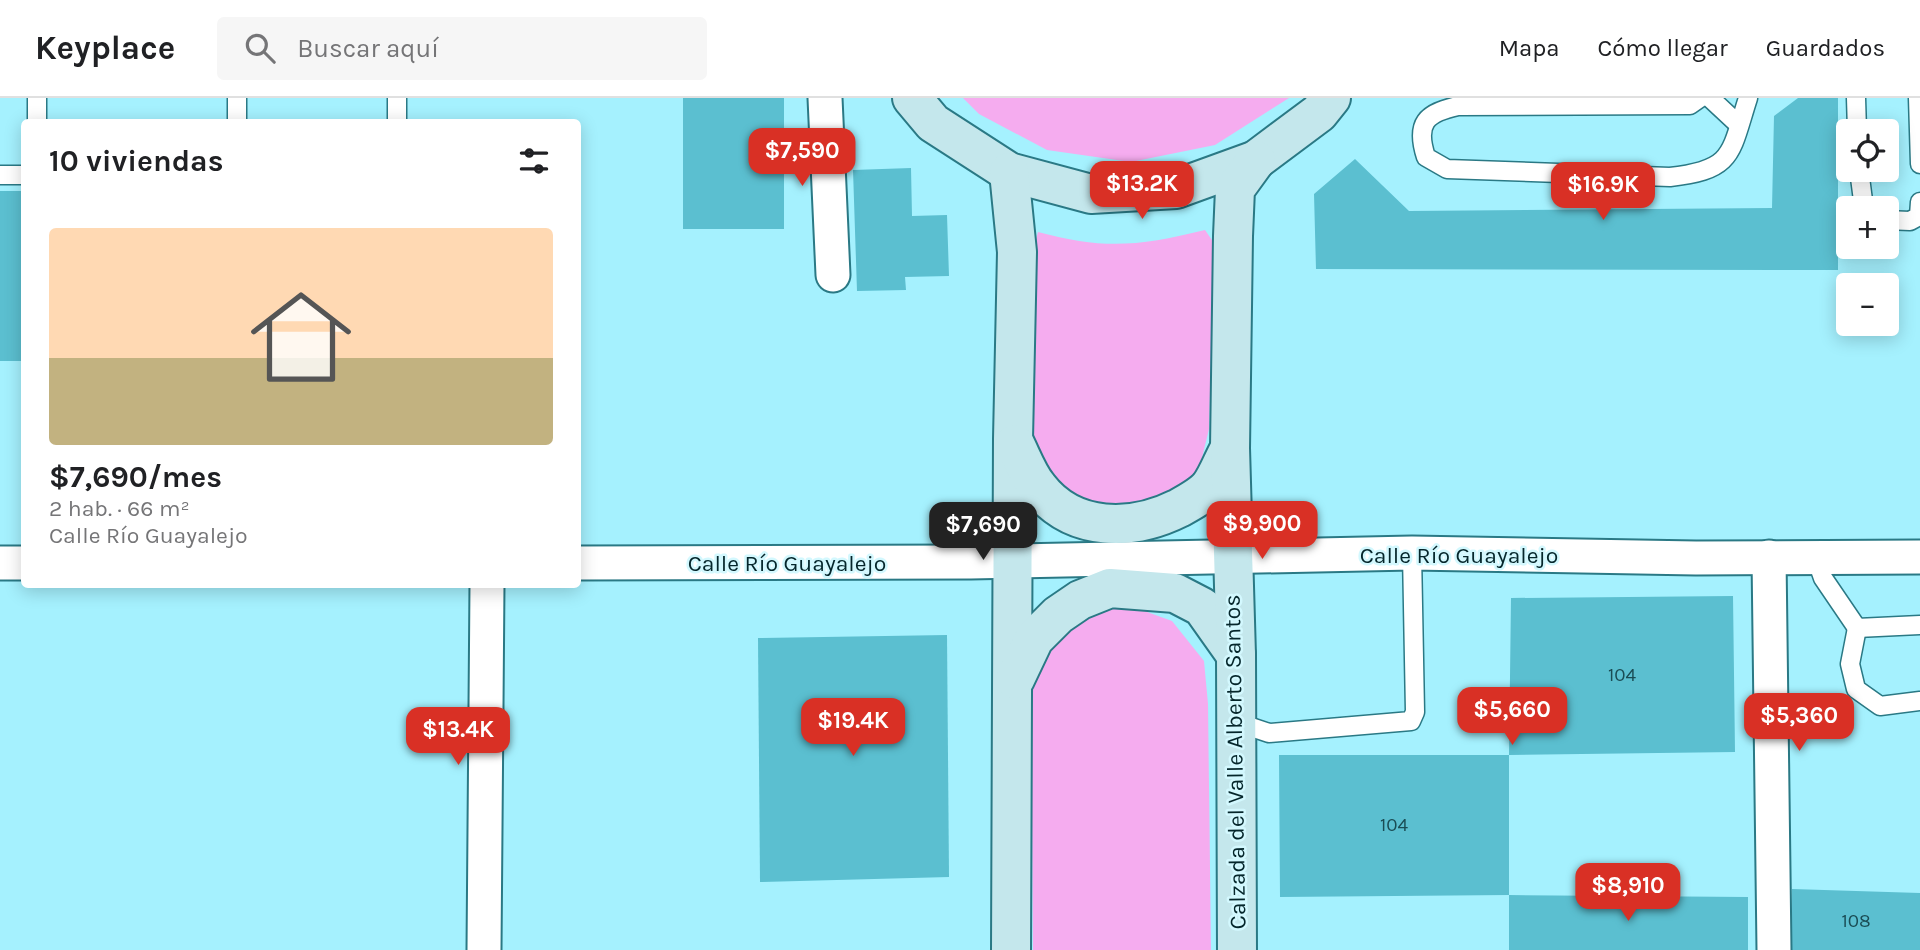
<!DOCTYPE html>
<html lang="es">
<head>
<meta charset="utf-8">
<style>
	:root { --surface:#fff; --page:#f6f6f6; --text:#202124; --muted:#757577; --line:#e0e0e0; --accent:#d93025 }
	body { margin:0; font-family:Karla,sans-serif; background:var(--page); color:var(--text); height:100vh; display:flex; flex-direction:column; font-size:26px; white-space:nowrap }
	* { box-sizing:border-box; margin:0 }
	p { font-size:23px; color:var(--muted) }
	.icon { flex:none; width:38px; height:38px; fill:none; stroke:currentColor; stroke-width:2; stroke-linecap:round; stroke-linejoin:round }
	.map { position:relative; flex:1; overflow:hidden }
	.side { position:absolute; left:21px; top:21px; width:560px; height:469px; display:flex; flex-direction:column; background:var(--surface); border-radius:7px; box-shadow:0 4px 18px #0003 }
	.side>* { flex:none }
	.tools { position:absolute; left:1836px; top:21px; display:grid; gap:14px }
	.tools a { display:grid; place-items:center; width:63px; height:63px; border-radius:7px; background:var(--surface); box-shadow:0 4px 18px #0003; font-size:35px }
	.price { position:absolute; translate:-50% -60px; padding:0 16px; border-radius:14px; background:var(--accent); color:#fff; font-size:23px; line-height:46px; filter:drop-shadow(0 2px 4px #0008) }
	.price::after { content:''; position:absolute; left:50%; top:42px; width:21px; height:16px; margin-left:-10px; background:inherit; clip-path:polygon(0 0,100% 0,50% 100%) }
	.price.on { background:#222; color:#fff }
	ul { padding:0; list-style:none }
	li { display:grid; align-content:center; gap:14px; height:371px; padding:0 28px }
	li span { display:grid; place-items:center; height:217px; border-radius:7px; color:#555 }
	li>.icon { margin-inline-start:auto }
	span .icon { width:126px; height:126px; fill:#fffc; stroke-width:1 }
	li b { font-size:30px }
	h2 { display:flex; justify-content:space-between; align-items:center; height:84px; padding:0 28px; font-size:30px }
	header { display:flex; align-items:center; gap:42px; box-sizing:border-box; height:98px; padding:0 35px; background:var(--surface); border-bottom:2px solid var(--line) }
	header strong { font-size:33px }
	nav { display:flex; gap:38px; margin-inline-start:auto; font-size:24px }
	.search { width:490px; height:63px; background:var(--page); display:flex; align-items:center; gap:18px; box-sizing:border-box; padding:0 24px; border-radius:7px; color:var(--muted); font-size:26px }
	.map>svg:first-child { display:block }
	.green { fill:#f5acef }
	.building { fill:#5bbfd0 }
	.lines { fill:none; stroke-linecap:round; stroke-linejoin:round }
	.service-casing { stroke:#2a7985; stroke-width:21 }
	.minor-casing { stroke:#2a7985; stroke-width:37 }
	.secondary-casing { stroke:#2a7985; stroke-width:42 }
	.service { stroke:#fff; stroke-width:18 }
	.minor { stroke:#fff; stroke-width:33 }
	.secondary { stroke:#c4e7ec; stroke-width:38 }
	.labels { text-anchor:middle; dominant-baseline:central; stroke-width:5; stroke-linejoin:round; paint-order:stroke }
	.number-label { font-size:19px; fill:#1a4c54 }
	.street-label { font-size:23px; fill:#05262b; stroke:#d3f8fe }
</style>
</head>
<body>
<header>
<strong>Keyplace</strong>
<div class="search"><svg class="icon" aria-label="search" viewBox="0 0 24 24"><circle cx="10" cy="10" r="6"/><path d="M15 15l6 6"/></svg>Buscar aquí</div>
<nav><a>Mapa</a><a>Cómo llegar</a><a>Guardados</a></nav>
</header>
<div class="map">
<svg width="1920" height="852" viewBox="0 0 1920 852">
	<rect width="100%" height="100%" fill="#a5f1fe"/>
	<g class="green">
		<path d="M963,0h326l-74,47 -84,17 -84,-12 -68,-36z"/>
		<path d="M1205,132l9,13 -5,186 -9,37 -22,31 -45,22 -71,-15 -33,-58 6,-203 3,-11c66,18 102,14 167,-2z"/>
		<path d="M1125,506l47,17 32,40 4,43 3,246h-178l-2,-272 16,-37 33,-29z"/>
	</g>
	<g class="building">
		<rect x="683" y="0" width="101" height="131"/>
		<path d="M1798,0h40v172l-522,-1 -2,-75 41,-35 54,52 363,-3 2,-92z"/>
		<path d="M911,70l1,48 35,-1 2,61 -44,1 1,13 -49,1 -4,-121z"/>
		<rect x="0" y="93" width="24" height="170"/>
		<path d="M1733,498l2,156 -226,3v140l-229,2 -1,-142h230l2,-157z"/>
		<path d="M947,537l2,242 -189,5 -2,-244z"/>
		<path d="M1792,791l128,4v57h-129z"/>
		<path d="M1509,797l239,2v53h-239z"/>
	</g>
	<g class="lines">
		<defs>
			<g id="service">
				<path d="M37,0v24"/>
				<path d="M237,0v24"/>
				<path d="M1700,0l-10,7 -232,1c-32,7 -43,17 -32,51l21,12 223,8c64,-7 60,-23 78,-79"/>
				<path d="M1710,0l29,27"/>
				<path d="M1856,0l1,33"/>
				<path d="M1918,0l2,66"/>
				<path d="M397,24v-24"/>
				<path d="M1859,72l5,38"/>
				<path d="M0,77h24"/>
				<path d="M1886,122l24,1 9,-5 1,-14"/>
				<path d="M1816,460l7,20 34,50 63,-3"/>
				<path d="M1857,530l-7,36 6,25 24,17 40,-5"/>
				<path d="M1236,624l33,11 142,-12 4,-9 -3,-159"/>
			</g>
			<g id="minor">
				<path d="M825,0l8,177"/>
				<path d="M1769,459l5,393"/>
				<path d="M0,465h24"/>
				<path d="M578,465l393,-1 441,-9 284,5 224,-1"/>
				<path d="M484,852l3,-366"/>
			</g>
			<g id="secondary">
				<path d="M912,0l21,25 76,49 82,22 85,-5 80,-29 63,-47 12,-15"/>
				<path d="M1009,74l8,80 -4,187 -2,511"/>
				<path d="M1015,346c7,14 13,31 23,43 35,46 95,44 141,21 11,-6 24,-13 31,-22 8,-11 13,-26 20,-38"/>
				<path d="M1015,581l19,-40 24,-24 22,-15 30,-12 65,5 27,14 34,48"/>
				<path d="M1237,852l-1,-295 -6,-207 3,-212 2,-47 21,-29"/>
			</g>
		</defs>
		<use href="#service" class="service-casing"/>
		<use href="#minor" class="minor-casing"/>
		<use href="#secondary" class="secondary-casing"/>
		<use href="#service" class="service"/>
		<use href="#minor" class="minor"/>
		<use href="#secondary" class="secondary"/>
	</g>
	<g class="labels">
		<g class="number-label">
			<text x="1622" y="577">104</text>
			<text x="1394" y="727">104</text>
			<text x="1856" y="823">108</text>
		</g>
		<g class="street-label">
			<text x="1459" y="457">Calle Río Guayalejo</text>
			<text x="787" y="465">Calle Río Guayalejo</text>
			<text transform="translate(1235 664) rotate(-91)">Calzada del Valle Alberto Santos</text>
		</g>
	</g>
</svg>
<div class="tools">
<a><svg class="icon" aria-label="locate" viewBox="0 0 24 24"><circle cx="12" cy="12" r="6"/><path d="M12 2v4M12 18v4M2 12h4M18 12h4"/></svg></a>
<a>+</a>
<a>−</a>
</div>
<b class="price" style="left:802px;top:90px">$7,590</b>
<b class="price" style="left:1142px;top:123px">$13.2K</b>
<b class="price" style="left:1603px;top:124px">$16.9K</b>
<b class="price" style="left:1262px;top:463px">$9,900</b>
<b class="price on" style="left:983px;top:464px">$7,690</b>
<b class="price" style="left:1512px;top:649px">$5,660</b>
<b class="price" style="left:1799px;top:655px">$5,360</b>
<b class="price" style="left:853px;top:660px">$19.4K</b>
<b class="price" style="left:458px;top:669px">$13.4K</b>
<b class="price" style="left:1628px;top:825px">$8,910</b>
<section class="side">
<h2>10 viviendas<svg class="icon" aria-label="filters" viewBox="0 0 24 24"><path d="M4 7h16M4 17h16"/><circle cx="9" cy="7" r="2"/><circle cx="15" cy="17" r="2"/></svg></h2>
<ul>
<li><span style="background:linear-gradient(#ffd9b3 60%,#c2b280 0)"><svg class="icon" aria-label="home" viewBox="0 0 24 24"><path d="M3 11l9-7 9 7M6 9v11h12V9"/></svg></span><div><b>$7,690/mes</b><p>2 hab. · 66 m²</p><p>Calle Río Guayalejo</p></div></li>
</ul>
</section>
</div>
</body>
</html>
